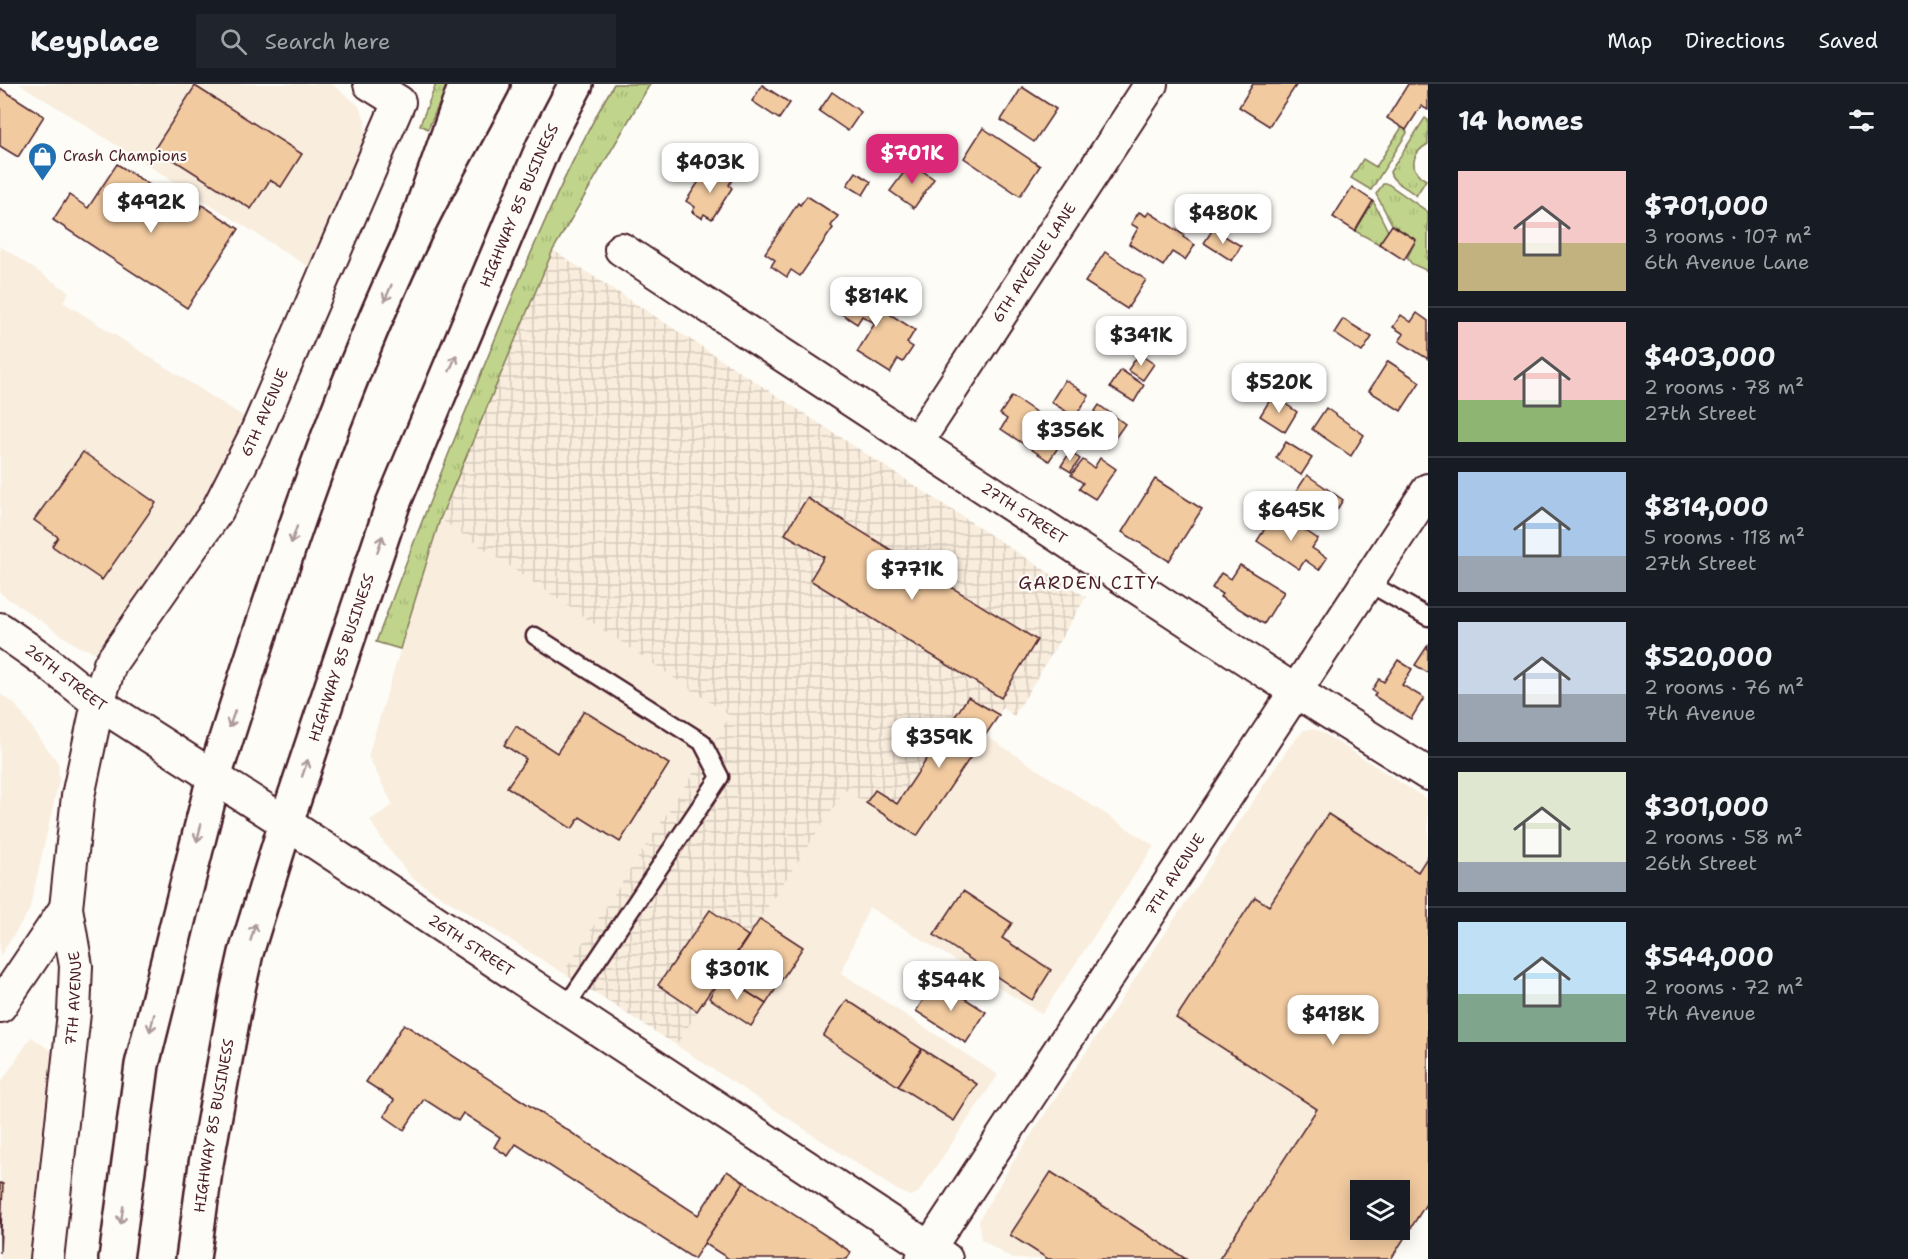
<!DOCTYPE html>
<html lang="en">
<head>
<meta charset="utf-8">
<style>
	:root { --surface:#171b24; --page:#20242c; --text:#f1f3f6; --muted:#9ea1a6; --line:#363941; --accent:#db2777 }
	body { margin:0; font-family:"Shantell Sans",sans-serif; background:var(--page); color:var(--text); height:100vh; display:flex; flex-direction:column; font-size:22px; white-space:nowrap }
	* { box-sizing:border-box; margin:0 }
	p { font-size:20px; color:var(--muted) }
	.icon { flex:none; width:33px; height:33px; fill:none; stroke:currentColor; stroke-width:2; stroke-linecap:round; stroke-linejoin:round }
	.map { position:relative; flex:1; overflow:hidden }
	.drawer { display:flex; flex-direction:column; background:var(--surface); width:480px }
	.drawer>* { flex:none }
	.tools { position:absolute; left:1350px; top:1096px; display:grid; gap:12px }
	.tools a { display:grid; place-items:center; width:60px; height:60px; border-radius:0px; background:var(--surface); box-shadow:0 3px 15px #0003; font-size:30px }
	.price { position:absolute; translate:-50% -51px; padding:0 14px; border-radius:12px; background:#fff; color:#222; font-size:20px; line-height:39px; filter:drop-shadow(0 2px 3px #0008) }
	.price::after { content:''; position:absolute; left:50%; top:36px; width:18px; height:14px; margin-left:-9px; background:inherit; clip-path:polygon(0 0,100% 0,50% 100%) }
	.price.selected { background:var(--accent); color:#fff }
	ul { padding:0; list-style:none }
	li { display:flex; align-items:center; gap:18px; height:150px; padding:0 30px }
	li+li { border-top:2px solid var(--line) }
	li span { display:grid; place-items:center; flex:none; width:168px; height:120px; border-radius:0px; color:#555 }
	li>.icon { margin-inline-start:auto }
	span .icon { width:72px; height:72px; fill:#fffc; stroke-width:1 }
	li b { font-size:26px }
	h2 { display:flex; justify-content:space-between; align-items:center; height:72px; padding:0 30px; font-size:26px }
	header { display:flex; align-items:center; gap:36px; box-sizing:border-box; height:84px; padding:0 30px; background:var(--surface); border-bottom:2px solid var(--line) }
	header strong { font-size:28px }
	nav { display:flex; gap:33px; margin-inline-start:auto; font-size:21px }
	.search { width:420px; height:54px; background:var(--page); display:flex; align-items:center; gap:15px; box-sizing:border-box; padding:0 21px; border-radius:0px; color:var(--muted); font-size:22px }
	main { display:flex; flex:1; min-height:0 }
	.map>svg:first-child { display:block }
	.built { fill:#f9eddd; fill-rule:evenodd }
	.industrial { fill:url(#industrial-grid) }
	.grass { fill:url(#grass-tufts); stroke:#857a5b; stroke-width:1.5 }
	.building { fill:#f1caa0; stroke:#4a1f2b; stroke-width:1.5; fill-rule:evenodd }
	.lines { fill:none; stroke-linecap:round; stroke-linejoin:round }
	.service-casing { stroke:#4a1f2b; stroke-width:21 }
	.minor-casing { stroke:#4a1f2b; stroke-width:36 }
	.primary-casing { stroke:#4a1f2b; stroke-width:38 }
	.trunk-casing { stroke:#4a1f2b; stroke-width:38 }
	.service { stroke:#fdfcf7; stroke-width:16 }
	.minor { stroke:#fdfcf7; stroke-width:32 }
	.primary { stroke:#fdfcf7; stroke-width:33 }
	.trunk { stroke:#fdfcf7; stroke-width:33 }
	.oneway { stroke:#ac999b }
	.labels { text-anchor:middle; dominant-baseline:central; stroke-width:4.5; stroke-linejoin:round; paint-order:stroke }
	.poi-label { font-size:15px; fill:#4a1f2b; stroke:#fdfcf7; text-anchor:start }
	.street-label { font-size:15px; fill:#4a1f2b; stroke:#fdfcf7 }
	.quarter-label { font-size:18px; letter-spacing:1.5px; fill:#4a1f2b; stroke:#fdfcf7 }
</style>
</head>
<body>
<header>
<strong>Keyplace</strong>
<div class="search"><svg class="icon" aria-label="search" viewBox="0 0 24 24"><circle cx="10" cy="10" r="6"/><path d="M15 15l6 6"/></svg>Search here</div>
<nav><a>Map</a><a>Directions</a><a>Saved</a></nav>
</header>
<main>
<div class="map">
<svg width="1428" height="1175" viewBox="0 0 1428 1175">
	<defs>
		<pattern id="industrial-grid" width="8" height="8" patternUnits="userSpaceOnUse" patternTransform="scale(1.5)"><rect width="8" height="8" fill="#f9eddd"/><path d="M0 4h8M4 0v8" fill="none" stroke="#d7cbbe"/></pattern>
		<pattern id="grass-tufts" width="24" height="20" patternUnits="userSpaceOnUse" patternTransform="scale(1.5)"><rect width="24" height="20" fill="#c0d58b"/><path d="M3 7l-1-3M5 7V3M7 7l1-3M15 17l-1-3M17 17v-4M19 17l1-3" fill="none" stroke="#a6b678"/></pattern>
	</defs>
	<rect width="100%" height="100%" fill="#fdfcf7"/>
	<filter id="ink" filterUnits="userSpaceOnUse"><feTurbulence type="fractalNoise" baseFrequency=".0167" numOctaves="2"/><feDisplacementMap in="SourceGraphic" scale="12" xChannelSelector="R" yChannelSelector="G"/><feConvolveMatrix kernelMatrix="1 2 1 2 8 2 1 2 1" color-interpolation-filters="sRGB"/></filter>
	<g filter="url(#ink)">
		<g class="built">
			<path d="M20,0h312l26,21 7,14v30l-50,122z"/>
			<path d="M0,162l69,46 -6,10 186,118 -43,82 -80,116 -31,34 -16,-5 -79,-54z"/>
			<path d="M440,435l290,197 -167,257 -151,-95 -28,-35 -14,-23 23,-15 -25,-49z"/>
			<path d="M0,610l14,9 44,60 1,17 -30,131 -29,45z"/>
			<path d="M1311,645l9,2 108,69v399l-39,60h-377l-31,-20 -2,-19 32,-55 278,-418 15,-17zM1360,1107h40v39h-40z"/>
			<path d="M985,651l169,111 -112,168 -173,-107 -28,66 157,102 -80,118 -8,3 -13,-6 -221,-145 166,-258z"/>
			<path d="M31,953l28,19 -29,203h-30v-175z"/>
		</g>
		<path class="industrial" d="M553,166l533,347 -72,119 -11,-8 -86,128 -72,-46 -169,255 -113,-72 167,-257 -290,-197z"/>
		<g class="grass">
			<path d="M436,0h12l-20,45 -8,-4z"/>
			<path d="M614,0h36l-97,166 -113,269 -40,130 -24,-7c37,-99 75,-196 115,-293 37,-90 74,-181 123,-265z"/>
			<path d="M1425,34l3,2v24c-17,9 -20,26 -2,36l-10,16c-8,-9 -24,-13 -26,-24z"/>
			<path d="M1402,43l4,3 1,3 -36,57 -20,-12 12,-19 13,8z"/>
			<path d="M1383,100h5l40,28v59l-16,-7 -5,-6 9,-18 -23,-14 -17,-32z"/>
			<path d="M1373,117l15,30 -9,13 -24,-13z"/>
		</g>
		<g class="building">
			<path d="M1253,0h44l-28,42 -30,-19z"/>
			<path d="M1408,0h20v26l-7,-4 -15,24 -19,-12z"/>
			<path d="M762,1l28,18 -11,16 -27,-18z"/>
			<path d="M195,2l107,68 -21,33 -11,-7 -19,29 -96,-61z"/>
			<path d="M1022,3l34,22 -22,33 -33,-22z"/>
			<path d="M0,4l44,28 -26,41 -18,-11z"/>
			<path d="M832,8l29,20 -13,19 -29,-20z"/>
			<path d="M983,44l57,38 -20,30 -56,-38z"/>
			<path d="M911,79l23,16 -20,29 -24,-17z"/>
			<path d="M117,80l79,51 6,-10 37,24 -52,79 -134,-88 16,-25 19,13z"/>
			<path d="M719,87l13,9 -3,5 3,3 -20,31 -8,-5 -2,4 -10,-6 3,-5 -9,-6 19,-29 9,6z"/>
			<path d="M856,88l15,10 -8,13 -16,-10z"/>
			<path d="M1352,103l21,14 -18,30 -22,-14z"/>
			<path d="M807,112l31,20 -7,10 2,2 -33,48 -9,-6 -4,7 -16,-11 4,-6 -10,-7 33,-50 2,2z"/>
			<path d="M1139,128l7,4 3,-4 35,23 -1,2 12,8 -10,15 -13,-8 -9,14 -34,-22 9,-16 -7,-4z"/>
			<path d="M1392,141l24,15 -12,20 -25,-16z"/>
			<path d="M1213,145l28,17 -9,15 -28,-18z"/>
			<path d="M1105,168l41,28 -19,29 -42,-27z"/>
			<path d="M848,198l24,14 -3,5 46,29 -8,13 6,4 -10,15 -5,-3 -8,14 -33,-21 18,-29 -13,-7 -5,8 -26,-17z"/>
			<path d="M1417,229l11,8v38l-29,-18 5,-7 -11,-7 8,-12 10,7z"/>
			<path d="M1343,235l29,18 -10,15 -28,-19z"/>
			<path d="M1139,270l15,10 -11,16 -15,-10z"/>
			<path d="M1388,277l32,21 -19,29 -32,-20z"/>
			<path d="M1121,286l23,15 -10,17 -24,-15z"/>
			<path d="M1065,296l24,16 -14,21 -24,-15z"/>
			<path d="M1273,311l24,17 -12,20 -25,-16z"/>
			<path d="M1012,312l40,27 -3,4 16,10 -16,24 -48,-32 6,-10 -7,-5z"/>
			<path d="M1099,321l26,19 -17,24 -26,-18z"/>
			<path d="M1326,324l38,27 -13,21 -39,-27z"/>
			<path d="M1286,358l26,16 -11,17 -25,-17z"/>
			<path d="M83,368l73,51 -54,77 -50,-34 6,-9 -24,-17z"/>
			<path d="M1070,368l10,7 -9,13 -10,-6z"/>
			<path d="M1100,374l16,11 -21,30 -16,-10 4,-6 -12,-8 12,-15 11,8z"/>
			<path d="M1307,391l36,25 -16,25 -37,-24z"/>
			<path d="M1155,395l47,30 -33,52 -47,-29z"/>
			<path d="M807,414l230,142 -36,58 -191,-118 14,-23 -39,-23z"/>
			<path d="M1276,427l42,28 -6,9 15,10 -8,12 -14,-10 -6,9 -42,-28z"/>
			<path d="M1240,481l44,27 -20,32 -44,-27 2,-3 -10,-6 9,-15 10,6z"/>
			<path d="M1428,561v28l-13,-8z"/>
			<path d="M1398,576l14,9 -10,16 22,13 -13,21 -37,-23 2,-3 -4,-3 7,-11 5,3z"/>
			<path d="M968,613l31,18 -82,121 -51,-33 9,-13 22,14z"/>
			<path d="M584,627l85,53 -49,78 -40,-25 -8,12 -65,-42 19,-28 -22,-14 12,-19 41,27z"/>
			<path d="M1328,730l90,58 10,-16v345l-37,58h-172l98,-150 -141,-91 79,-121 14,9zM1360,1107h40v39h-40z"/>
			<path d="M963,807l49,32 -10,15 49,32 -19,30 -98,-65z"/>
			<path d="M710,826l38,26 -51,75 -39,-26z"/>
			<path d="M760,835l43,28 -37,57 -44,-28z"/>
			<path d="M722,892l44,28 -15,22 -42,-28z"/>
			<path d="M936,896l50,32 -20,31 -50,-32z"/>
			<path d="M847,916l75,49 -24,37 -75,-50z"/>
			<path d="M404,940l294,191 29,-44 17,11 -50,77 -178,-115 -8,12 -14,-9 6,-10 -37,-24 -5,8 -34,-22 -20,31 -20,-14 10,-16 -28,-18z"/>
			<path d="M922,965l55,35 -23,37 -56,-35z"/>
			<path d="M1051,1088l83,54 52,33h-138l-38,-24z"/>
			<path d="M744,1098l107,70 -4,7h-118l-25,-16z"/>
			<path d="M0,1099l3,1 -3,69z"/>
		</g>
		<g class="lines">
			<defs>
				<g id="service">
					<path d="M1367,498l61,35"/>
					<path d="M535,552l167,106 18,35 -155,231"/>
				</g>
				<g id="minor">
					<path id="s1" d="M621,165l674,442 133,83"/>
					<path id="s2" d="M917,358l234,-358"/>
					<path id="s3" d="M0,545l44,31 54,43 188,120 660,436"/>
					<path d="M0,922l66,-98"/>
					<path id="s4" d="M47,1175l27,-246 2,-47 -10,-58 12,-112 20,-93 12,-39 107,-153 37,-73 145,-336 -29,-18"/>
					<path id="s5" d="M922,1175l506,-769"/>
				</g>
				<g id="primary">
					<path d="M116,1175l26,-194 72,-288c57,-180 116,-366 197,-537 25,-53 55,-104 82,-156"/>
					<path id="s6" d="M193,1175l13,-95 32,-175 8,-36 40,-130 107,-319 150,-357 33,-63"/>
				</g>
				<path id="trunk" d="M411,156l55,-156"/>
			</defs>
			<use href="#service" class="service-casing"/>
			<use href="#minor" class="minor-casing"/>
			<use href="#primary" class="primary-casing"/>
			<use href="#trunk" class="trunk-casing"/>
			<use href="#service" class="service"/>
			<use href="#minor" class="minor"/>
			<use href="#primary" class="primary"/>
			<use href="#trunk" class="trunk"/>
		</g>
		<defs><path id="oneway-shaft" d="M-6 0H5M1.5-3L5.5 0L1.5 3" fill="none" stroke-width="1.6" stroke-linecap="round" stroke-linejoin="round" transform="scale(1.5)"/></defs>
		<g class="oneway">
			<use href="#oneway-shaft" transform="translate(388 209) rotate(113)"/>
			<use href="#oneway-shaft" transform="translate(453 279) rotate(-67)"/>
			<use href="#oneway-shaft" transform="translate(294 451) rotate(109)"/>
			<use href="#oneway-shaft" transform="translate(380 460) rotate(-72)"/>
			<use href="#oneway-shaft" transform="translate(232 635) rotate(109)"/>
			<use href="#oneway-shaft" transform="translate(305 684) rotate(-71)"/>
			<use href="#oneway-shaft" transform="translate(199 749) rotate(104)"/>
			<use href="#oneway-shaft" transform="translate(253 848) rotate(-74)"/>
			<use href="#oneway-shaft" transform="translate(152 939) rotate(104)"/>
			<use href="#oneway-shaft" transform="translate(122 1131) rotate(98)"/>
		</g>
	</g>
	<defs>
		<symbol id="shop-pin" viewBox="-11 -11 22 30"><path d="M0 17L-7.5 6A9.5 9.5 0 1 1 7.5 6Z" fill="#1f6fb2" stroke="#fdfcf7"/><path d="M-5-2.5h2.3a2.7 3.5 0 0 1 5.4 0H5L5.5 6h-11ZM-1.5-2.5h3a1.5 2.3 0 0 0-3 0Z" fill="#fff"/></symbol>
	</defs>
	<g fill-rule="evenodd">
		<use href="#shop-pin" x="26" y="56" width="33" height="45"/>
	</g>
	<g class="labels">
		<g class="poi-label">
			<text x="63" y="72">Crash Champions</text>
		</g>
		<g class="street-label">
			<text stroke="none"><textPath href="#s6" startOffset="1107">HIGHWAY 85 BUSINESS</textPath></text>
			<text stroke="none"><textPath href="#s2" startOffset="214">6TH AVENUE LANE</textPath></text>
			<text stroke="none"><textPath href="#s4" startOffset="898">6TH AVENUE</textPath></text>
			<text stroke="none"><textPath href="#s1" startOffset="482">27TH STREET</textPath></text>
			<text stroke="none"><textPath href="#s6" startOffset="621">HIGHWAY 85 BUSINESS</textPath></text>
			<text stroke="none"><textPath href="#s3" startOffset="82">26TH STREET</textPath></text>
			<text stroke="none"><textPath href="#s5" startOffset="460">7TH AVENUE</textPath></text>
			<text stroke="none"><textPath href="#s3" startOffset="568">26TH STREET</textPath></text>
			<text stroke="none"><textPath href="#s4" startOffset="262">7TH AVENUE</textPath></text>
			<text stroke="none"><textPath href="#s6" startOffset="135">HIGHWAY 85 BUSINESS</textPath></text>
		</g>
		<g class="quarter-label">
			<text x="1089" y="499">GARDEN CITY</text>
		</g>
	</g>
</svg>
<div class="tools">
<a><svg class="icon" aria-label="layers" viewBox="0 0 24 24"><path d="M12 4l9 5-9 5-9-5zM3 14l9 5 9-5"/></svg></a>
</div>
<b class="price selected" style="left:912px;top:101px">$701K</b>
<b class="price" style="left:710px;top:110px">$403K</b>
<b class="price" style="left:151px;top:150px">$492K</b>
<b class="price" style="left:1223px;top:161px">$480K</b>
<b class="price" style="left:876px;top:244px">$814K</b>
<b class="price" style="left:1141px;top:283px">$341K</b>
<b class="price" style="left:1279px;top:330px">$520K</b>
<b class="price" style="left:1070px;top:378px">$356K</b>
<b class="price" style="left:1291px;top:458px">$645K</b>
<b class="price" style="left:912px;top:517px">$771K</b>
<b class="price" style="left:939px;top:685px">$359K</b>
<b class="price" style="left:737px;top:917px">$301K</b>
<b class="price" style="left:951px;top:928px">$544K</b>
<b class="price" style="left:1333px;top:962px">$418K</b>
</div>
<section class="drawer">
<h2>14 homes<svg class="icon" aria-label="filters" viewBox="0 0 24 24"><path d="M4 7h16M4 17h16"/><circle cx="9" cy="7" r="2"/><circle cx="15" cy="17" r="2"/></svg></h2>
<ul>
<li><span style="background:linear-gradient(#f6c9c9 60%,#c2b280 0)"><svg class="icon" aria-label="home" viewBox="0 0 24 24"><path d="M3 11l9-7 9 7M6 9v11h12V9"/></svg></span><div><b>$701,000</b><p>3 rooms · 107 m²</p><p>6th Avenue Lane</p></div></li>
<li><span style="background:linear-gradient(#f6c9c9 65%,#8fb573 0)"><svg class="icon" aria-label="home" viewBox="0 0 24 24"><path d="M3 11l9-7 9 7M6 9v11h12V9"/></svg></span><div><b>$403,000</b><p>2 rooms · 78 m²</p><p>27th Street</p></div></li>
<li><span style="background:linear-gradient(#a9c7e8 70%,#9aa5b1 0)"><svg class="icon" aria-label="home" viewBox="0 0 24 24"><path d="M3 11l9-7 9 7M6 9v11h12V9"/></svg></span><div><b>$814,000</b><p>5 rooms · 118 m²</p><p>27th Street</p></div></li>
<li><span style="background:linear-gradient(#c9d6e8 60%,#9aa5b1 0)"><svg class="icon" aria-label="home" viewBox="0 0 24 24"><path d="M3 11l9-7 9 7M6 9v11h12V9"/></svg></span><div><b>$520,000</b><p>2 rooms · 76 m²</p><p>7th Avenue</p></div></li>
<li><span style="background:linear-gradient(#dfe7d0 75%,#9aa5b1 0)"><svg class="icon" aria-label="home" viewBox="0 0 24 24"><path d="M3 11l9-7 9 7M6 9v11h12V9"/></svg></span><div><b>$301,000</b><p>2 rooms · 58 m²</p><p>26th Street</p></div></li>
<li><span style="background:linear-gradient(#bfe0f5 60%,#7fa58c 0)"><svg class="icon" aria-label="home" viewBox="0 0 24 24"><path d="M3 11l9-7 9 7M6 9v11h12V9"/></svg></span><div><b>$544,000</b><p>2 rooms · 72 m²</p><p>7th Avenue</p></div></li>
</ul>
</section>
</main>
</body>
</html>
